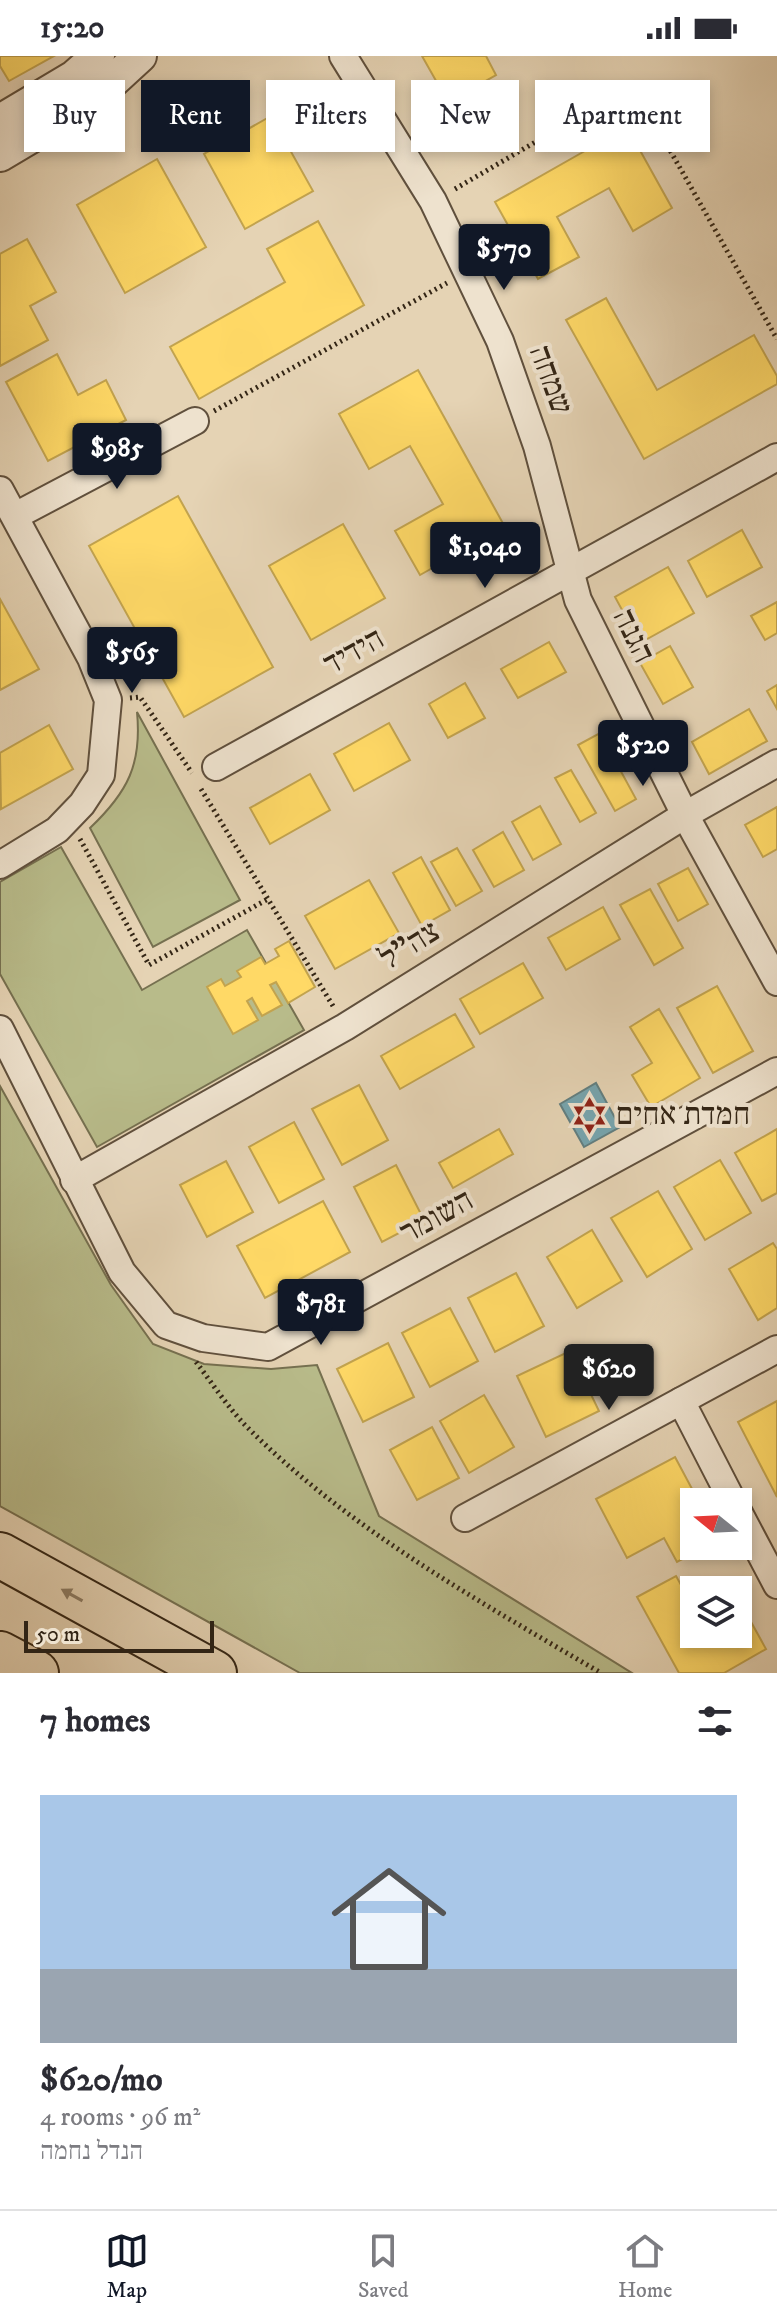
<!DOCTYPE html>
<html lang="en">
<head>
<meta charset="utf-8">
<style>
	:root { --surface:#fff; --page:#f2f2f3; --text:#2b2b33; --muted:#7c7c81; --line:#e1e1e2; --accent:#111827 }
	body { margin:0; font-family:"IM FELL DW Pica","Frank Ruhl Libre",serif; background:var(--page); color:var(--text); height:100vh; display:flex; flex-direction:column; font-size:30px; white-space:nowrap }
	* { box-sizing:border-box; margin:0 }
	p { font-size:26px; color:var(--muted) }
	.icon { flex:none; width:44px; height:44px; fill:none; stroke:currentColor; stroke-width:2; stroke-linecap:round; stroke-linejoin:round }
	.map { position:relative; height:1617px; overflow:hidden }
	.side { display:flex; flex-direction:column; background:var(--surface); flex:1 }
	.side>* { flex:none }
	.hud { position:absolute; left:24px; top:24px; width:730px; height:72px; display:flex; gap:16px }
	.needle { width:52px; rotate:288deg }
	.tools { position:absolute; left:680px; top:1432px; display:grid; gap:16px }
	.tools a { display:grid; place-items:center; width:72px; height:72px; border-radius:0px; background:var(--surface); box-shadow:0 4px 12px #0003; font-size:40px }
	.scale { position:absolute; left:24px; bottom:20px; width:190px; box-sizing:border-box; padding-left:8px; border:4px solid #332515; border-top:0; font-size:22px; line-height:28px; white-space:nowrap; color:#332515; -webkit-text-stroke:6px #eee2ce; paint-order:stroke }
	.price { position:absolute; translate:-50% -68px; padding:0 18px; border-radius:8px; background:var(--accent); color:#fff; font-size:26px; line-height:52px; filter:drop-shadow(0 2px 4px #0008) }
	.price::after { content:''; position:absolute; left:50%; top:48px; width:24px; height:18px; margin-left:-12px; background:inherit; clip-path:polygon(0 0,100% 0,50% 100%) }
	.price.current { background:#222; color:#fff }
	ul { padding:0; list-style:none }
	li { display:grid; align-content:center; gap:16px; height:424px; padding:0 40px }
	li span { display:grid; place-items:center; height:248px; border-radius:0px; color:#555 }
	li>.icon { margin-inline-start:auto }
	span .icon { width:144px; height:144px; fill:#fffc; stroke-width:1 }
	li b { font-size:34px }
	h2 { display:flex; justify-content:space-between; align-items:center; height:96px; padding:0 40px; font-size:34px }
	.tag { padding:0 28px; border-radius:0px; background:var(--surface); box-shadow:0 4px 12px #0003; font-size:28px; line-height:72px }
	.tag.current { background:var(--accent); color:#fff }
	.status { display:flex; justify-content:space-between; align-items:center; height:56px; padding:0 40px; background:var(--surface); direction:ltr }
	.status svg { height:22px; fill:currentColor }
	.tabs { display:flex; justify-content:space-around; align-items:center; height:112px; border-top:2px solid var(--line); background:var(--surface); font-size:22px; color:var(--muted) }
	.tabs a { display:grid; justify-items:center; gap:4px }
	.tabs .current { color:var(--accent) }
	.map>svg:first-child { display:block }
	.green { fill:#b8bb8a; stroke:#767050; stroke-width:2 }
	.homes { fill:#ffd966; stroke:#c2a34e; stroke-width:2 }
	.public { fill:#76a5af; stroke:#627f81; stroke-width:2 }
	.lines { fill:none; stroke-linecap:round; stroke-linejoin:round }
	.minor-casing { stroke:#60503d; stroke-width:30 }
	.tertiary-casing { stroke:#60503d; stroke-width:36 }
	.trunk-casing { stroke:#332515; stroke-width:48 }
	.path { stroke:#332515; stroke-width:5; stroke-dasharray:2 4; stroke-linecap:butt }
	.minor { stroke:#eee2ce; stroke-width:26 }
	.tertiary { stroke:#eee2ce; stroke-width:32 }
	.trunk { stroke:#e5d3b4; stroke-width:44 }
	.oneway { fill:#8c7c64 }
	.labels { text-anchor:middle; dominant-baseline:central; stroke-width:8; stroke-linejoin:round; paint-order:stroke }
	.street-label { font-size:32px; fill:#332515; stroke:#eee2ce }
	.poi-label { font-size:32px; fill:#332515; stroke:#eee2ce; text-anchor:start }
</style>
</head>
<body>
<div class="status"><b>15:20</b><svg viewBox="0 0 49 12"><path d="M0 12V9h3v3zM5 12V6h3v6zM10 12V3h3v9zM15 12V0h3v12zM26 1h20v11H26zM47 4h2v5h-2z"/></svg></div>
<div class="map">
<svg width="777" height="1617" viewBox="0 0 777 1617">
	<rect width="100%" height="100%" fill="#e5d3b4"/>
	<filter id="stains"><feTurbulence type="fractalNoise" baseFrequency=".0025" numOctaves="4"/><feColorMatrix values="0 0 0 0 .2 0 0 0 0 .09 0 0 0 0 .02 0 0 0 .5 -.17"/></filter>
	<radialGradient id="worn" r=".72"><stop offset=".6" stop-color="#630" stop-opacity="0"/><stop offset="1" stop-color="#630" stop-opacity=".3"/></radialGradient>
	<g class="green">
		<path d="M137,656l103,188 -87,47 -63,-119c38,-36 52,-64 47,-116z"/>
		<path d="M61,791l81,143 105,-60 57,100 -207,117 -97,-173v-92z"/>
		<path d="M0,1030l111,199 42,59 51,20 67,5 46,-4 62,151 253,157h-332l-300,-167z"/>
	</g>
	<g class="homes">
		<path d="M0,0h54l-45,25 -9,-15z"/>
		<path d="M422,0h64l10,19 -48,27z"/>
		<path d="M271,60l42,75 -68,38 -41,-75z"/>
		<path d="M627,71l45,81 -39,23 -24,-43 -52,29 22,40 -41,22 -43,-77z"/>
		<path d="M157,103l49,88 -81,46 -48,-88z"/>
		<path d="M318,165l46,84 -165,94 -29,-52 115,-65 -18,-33z"/>
		<path d="M27,183l29,53 -26,14 18,34 -48,26v-112z"/>
		<path d="M606,242l51,92 97,-55 23,41v8l-133,75 -78,-139z"/>
		<path d="M57,298l21,41 28,-15 20,40 -78,41 -42,-79z"/>
		<path d="M418,314l87,157 -85,48 -25,-44 48,-27 -33,-58 -41,23 -30,-55z"/>
		<path d="M178,440l95,171 -89,50 -95,-171z"/>
		<path d="M343,468l42,74 -74,42 -42,-74z"/>
		<path d="M742,474l20,37 -55,30 -19,-36z"/>
		<path d="M668,511l26,46 -54,30 -25,-46z"/>
		<path d="M0,543l39,70 -39,21z"/>
		<path d="M777,546v31l-12,7 -14,-24z"/>
		<path d="M549,586l17,30 -48,26 -17,-29z"/>
		<path d="M670,590l23,41 -30,17 -23,-41z"/>
		<path d="M465,627l20,35 -37,20 -19,-34z"/>
		<path d="M777,629v24l-10,-18z"/>
		<path d="M749,653l18,32 -58,33 -17,-32z"/>
		<path d="M389,667l21,37 -56,31 -20,-37z"/>
		<path d="M49,669l24,44 -72,40 -1,-56z"/>
		<path d="M600,677l36,66 -21,12 -37,-66z"/>
		<path d="M571,714l25,43 -16,9 -25,-44z"/>
		<path d="M310,718l20,36 -60,34 -20,-36z"/>
		<path d="M540,750l21,38 -28,16 -21,-38z"/>
		<path d="M777,751v42l-14,8 -18,-32z"/>
		<path d="M503,776l21,38 -30,17 -21,-37z"/>
		<path d="M457,792l25,43 -26,15 -25,-44z"/>
		<path d="M421,801l29,53 -28,16 -29,-53z"/>
		<path d="M688,812l20,36 -30,17 -20,-37z"/>
		<path d="M369,824l30,53 -64,36 -30,-53z"/>
		<path d="M650,833l33,59 -29,17 -34,-60z"/>
		<path d="M603,851l17,32 -54,31 -18,-32z"/>
		<path d="M289,885l26,46 -27,16 -12,-21 -6,3 12,20 -20,11 -10,-18 -5,3 11,19 -25,14 -26,-47 14,-8 4,7 16,-9 -4,-6 24,-14 4,7 14,-8 -4,-7z"/>
		<path d="M523,907l20,35 -63,36 -20,-35z"/>
		<path d="M717,930l36,65 -40,22 -36,-65z"/>
		<path d="M659,953l41,69 -49,29 -19,-32 20,-12 -22,-36z"/>
		<path d="M455,958l19,33 -74,42 -19,-33z"/>
		<path d="M359,1029l29,55 -46,25 -30,-56z"/>
		<path d="M294,1066l30,57 -45,24 -30,-56z"/>
		<path d="M499,1073l14,25 -60,34 -14,-25z"/>
		<path d="M777,1073v64l-15,8 -27,-48z"/>
		<path d="M720,1104l31,53 -46,27 -31,-53z"/>
		<path d="M226,1105l27,51 -46,25 -27,-52z"/>
		<path d="M396,1109l28,55 -42,22 -28,-55z"/>
		<path d="M658,1135l34,58 -45,28 -36,-59z"/>
		<path d="M323,1145l27,51 -85,46 -28,-52z"/>
		<path d="M592,1174l30,51 -45,27 -30,-51z"/>
		<path d="M773,1187l4,6v59l-19,12 -29,-51z"/>
		<path d="M516,1217l28,53 -49,26 -27,-54z"/>
		<path d="M450,1252l28,53 -48,26 -28,-54z"/>
		<path d="M388,1287l26,54 -51,25 -26,-53z"/>
		<path d="M570,1295l29,60 -53,26 -29,-61z"/>
		<path d="M484,1339l30,52 -45,26 -29,-52z"/>
		<path d="M777,1345v96l-39,-75z"/>
		<path d="M432,1371l27,51 -42,22 -27,-50z"/>
		<path d="M675,1401l24,45h-5v44h13l-30,16 -13,-24 -37,20 -31,-59z"/>
		<path d="M676,1520l18,32v26h44l2,-32 26,47 -42,24h-45l-42,-76z"/>
	</g>
	<path class="public" d="M596,1027l24,44 -36,20 -24,-43z"/>
	<g class="lines">
		<defs>
			<g id="minor">
				<path d="M343,0l90,145 67,140 37,105 41,154 107,215 92,167"/>
				<path d="M0,434l91,168 17,42 -7,75 -19,29 -25,26 -57,35"/>
				<path d="M15,460l180,-95"/>
				<path d="M216,711l561,-310"/>
				<path d="M0,973l122,243 44,53 37,13 65,9 509,-276"/>
				<path d="M74,1124l271,-153 340,-212 92,-52"/>
				<path d="M681,1345l52,101"/>
				<path d="M738,1455l39,74"/>
				<path d="M465,1462l312,-169"/>
			</g>
			<g id="tertiary">
				<path d="M0,65l74,-44 24,-21"/>
				<path d="M0,99l91,-54 49,-45"/>
			</g>
			<g id="trunk">
				<path d="M0,1499l214,118"/>
				<path d="M0,1598l36,19"/>
			</g>
		</defs>
		<use href="#minor" class="minor-casing"/>
		<use href="#tertiary" class="tertiary-casing"/>
		<use href="#trunk" class="trunk-casing"/>
		<g class="path">
			<path d="M455,133l178,-104 144,254"/>
			<path d="M214,355l233,-128"/>
			<path d="M130,642l10,-1 52,76"/>
			<path d="M201,733l132,217"/>
			<path d="M80,783l69,126 119,-66"/>
			<path d="M196,1306c16,21 31,44 49,63 102,103 232,175 356,248"/>
		</g>
		<use href="#minor" class="minor"/>
		<use href="#tertiary" class="tertiary"/>
		<use href="#trunk" class="trunk"/>
	</g>
	<defs><path id="oneway-solid" d="M-6-.8H1V-3.2L6.5 0L1 3.2V.8H-6Z" transform="scale(2)"/></defs>
	<use class="oneway" href="#oneway-solid" transform="translate(72 1539) rotate(-151)"/>
	<defs>
		<symbol id="synagogue-bare" viewBox="-9 -9 18 18"><path d="M0-6.5L5.6 3.2H-5.6ZM0 6.5L5.6-3.2H-5.6Z" fill="#8f2418" stroke="#eee2ce" stroke-width="2.5" paint-order="stroke"/></symbol>
	</defs>
	<g fill-rule="evenodd">
		<use href="#synagogue-bare" x="564" y="1034" width="51" height="51"/>
	</g>
	<g class="labels">
		<g class="street-label">
			<text transform="translate(550 324) rotate(70)">שמחה</text>
			<text transform="translate(633 580) rotate(64)">הגנה</text>
			<text transform="translate(354 596) rotate(-29)">הידיד</text>
			<text transform="translate(410 890) rotate(-32)">צה"ל</text>
			<text transform="translate(437 1161) rotate(-29)">השומר</text>
		</g>
		<g class="poi-label">
			<text x="616" y="1059">חמדת אחים</text>
		</g>
	</g>
	<rect width="100%" height="100%" filter="url(#stains)"/>
	<rect width="100%" height="100%" fill="url(#worn)"/>
</svg>
<div class="tools">
<a><svg class="needle" viewBox="-14 -14 28 28"><path d="M0-13l5 13h-10z" fill="#e53935"/><path d="M0 13l5-13h-10z" fill="#7c7c81"/></svg></a>
<a><svg class="icon" aria-label="layers" viewBox="0 0 24 24"><path d="M12 4l9 5-9 5-9-5zM3 14l9 5 9-5"/></svg></a>
</div>
<div class="scale">50 m</div>
<b class="price" style="left:504px;top:236px">$570</b>
<b class="price" style="left:117px;top:435px">$985</b>
<b class="price" style="left:485px;top:534px">$1,040</b>
<b class="price" style="left:132px;top:639px">$565</b>
<b class="price" style="left:643px;top:732px">$520</b>
<b class="price" style="left:321px;top:1291px">$781</b>
<b class="price current" style="left:609px;top:1356px">$620</b>
<div class="hud">
<a class="tag">Buy</a>
<a class="tag current">Rent</a>
<a class="tag">Filters</a>
<a class="tag">New</a>
<a class="tag">Apartment</a>
</div>
</div>
<section class="side">
<h2>7 homes<svg class="icon" aria-label="filters" viewBox="0 0 24 24"><path d="M4 7h16M4 17h16"/><circle cx="9" cy="7" r="2"/><circle cx="15" cy="17" r="2"/></svg></h2>
<ul>
<li><span style="background:linear-gradient(#a9c7e8 70%,#9aa5b1 0)"><svg class="icon" aria-label="home" viewBox="0 0 24 24"><path d="M3 11l9-7 9 7M6 9v11h12V9"/></svg></span><div><b>$620/mo</b><p>4 rooms · 96 m²</p><p>הנדל נחמה</p></div></li>
</ul>
</section>
<nav class="tabs">
<a class="current"><svg class="icon" aria-label="map" viewBox="0 0 24 24"><path d="M3 6l6-2 6 2 6-2v14l-6 2-6-2-6 2zM9 4v14M15 6v14"/></svg>Map</a>
<a><svg class="icon" aria-label="saved" viewBox="0 0 24 24"><path d="M7 4h10v16l-5-4-5 4z"/></svg>Saved</a>
<a><svg class="icon" aria-label="home" viewBox="0 0 24 24"><path d="M3 11l9-7 9 7M6 9v11h12V9"/></svg>Home</a>
</nav>
</body>
</html>
